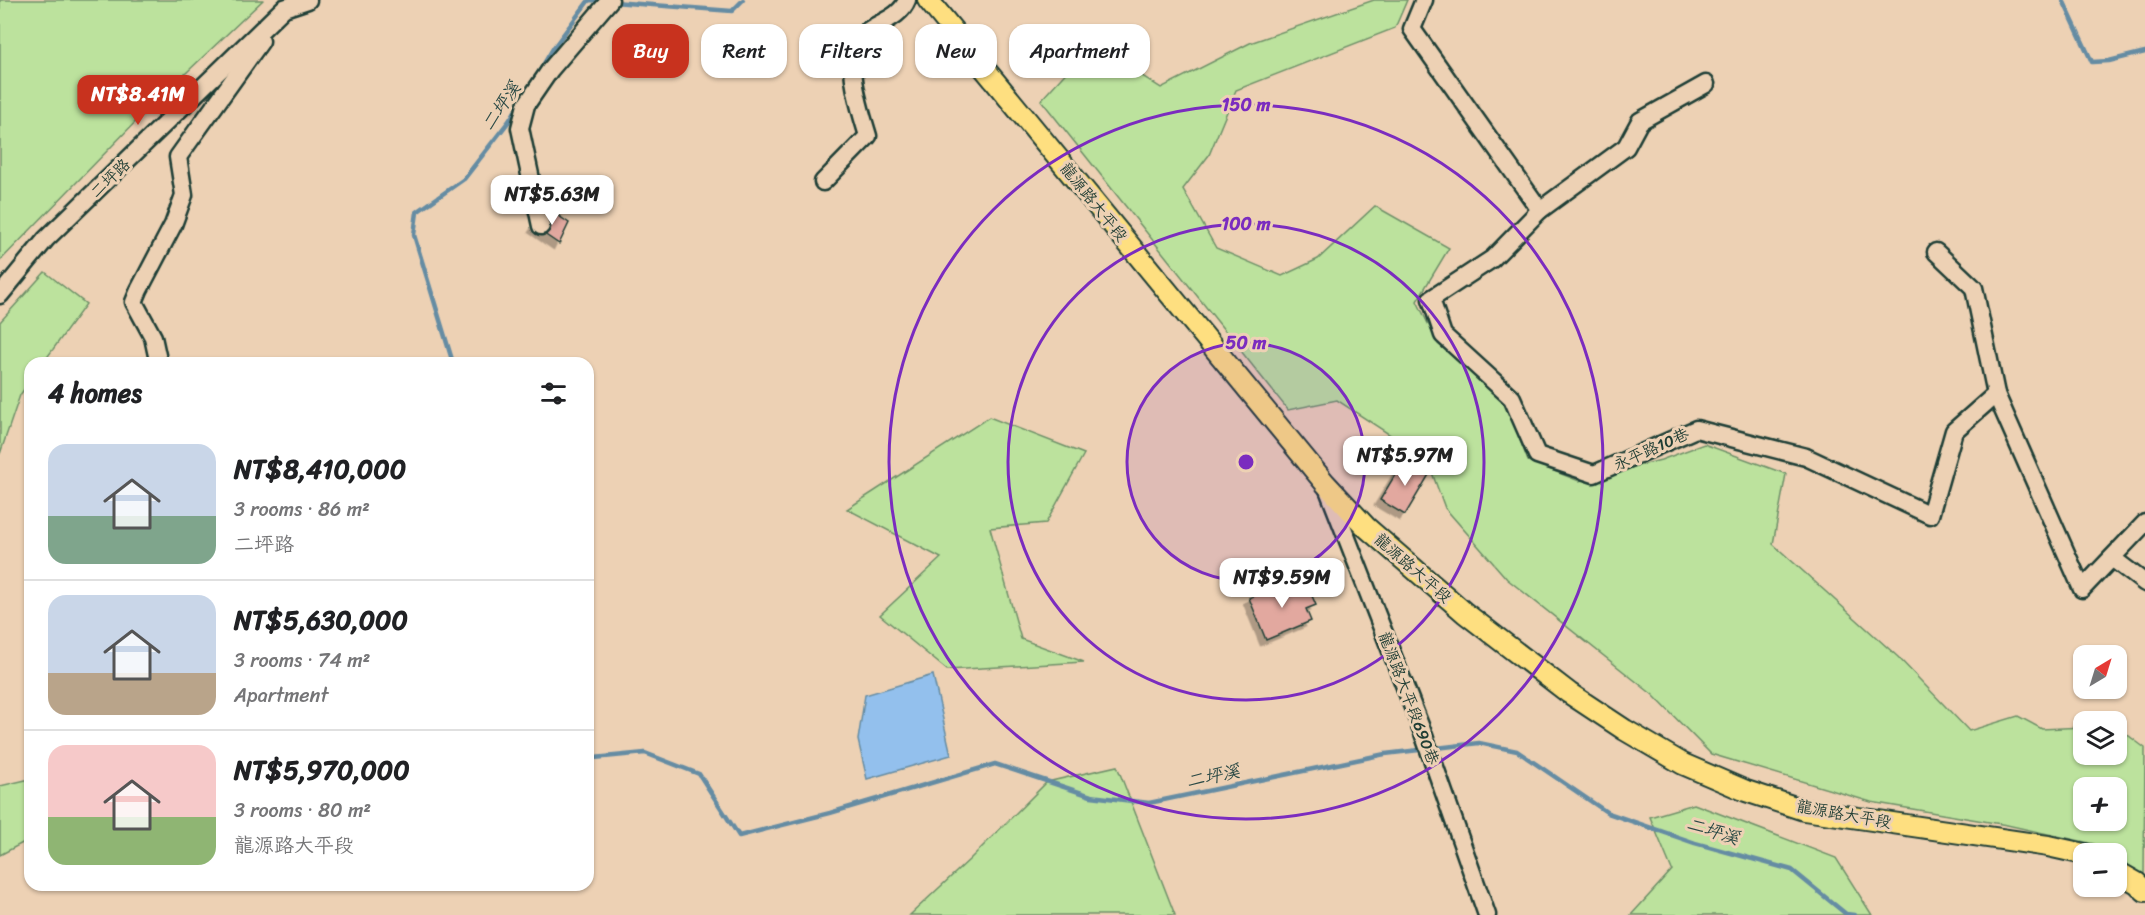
<!DOCTYPE html>
<html lang="en">
<head>
<meta charset="utf-8">
<style>
	:root { --surface:#fff; --page:#f6f6f6; --text:#202124; --muted:#757577; --line:#e0e0e0; --accent:#c8321e }
	body { margin:0; font-family:Sriracha,"LXGW WenKai TC",sans-serif; background:var(--page); color:var(--text); height:100vh; display:flex; flex-direction:column; font-size:22px; white-space:nowrap }
	* { box-sizing:border-box; margin:0 }
	p { font-size:20px; color:var(--muted) }
	.icon { flex:none; width:33px; height:33px; fill:none; stroke:currentColor; stroke-width:2; stroke-linecap:round; stroke-linejoin:round }
	.map { position:relative; flex:1; overflow:hidden }
	.sheet { position:absolute; left:24px; top:357px; width:570px; height:534px; display:flex; flex-direction:column; background:var(--surface); border-radius:18px; box-shadow:0 2px 4px #0004 }
	.sheet>* { flex:none }
	.top-card { position:absolute; left:612px; top:24px; width:570px; height:54px; display:flex; gap:12px }
	.needle { width:39px; rotate:38deg }
	.controls { position:absolute; left:2073px; top:645px; display:grid; gap:12px }
	.controls a { display:grid; place-items:center; width:54px; height:54px; border-radius:12px; background:var(--surface); box-shadow:0 2px 4px #0004; font-size:30px }
	.price { position:absolute; translate:-50% -51px; padding:0 14px; border-radius:12px; background:#fff; color:#222; font-size:20px; line-height:39px; filter:drop-shadow(0 2px 3px #0008) }
	.price::after { content:''; position:absolute; left:50%; top:36px; width:18px; height:14px; margin-left:-9px; background:inherit; clip-path:polygon(0 0,100% 0,50% 100%) }
	.price.selected { background:var(--accent); color:#fff }
	ul { padding:0; list-style:none }
	li { display:flex; align-items:center; gap:18px; height:150px; padding:0 24px }
	li+li { border-top:2px solid var(--line) }
	li span { display:grid; place-items:center; flex:none; width:168px; height:120px; border-radius:18px; color:#555 }
	li>.icon { margin-inline-start:auto }
	span .icon { width:72px; height:72px; fill:#fffc; stroke-width:1 }
	li b { font-size:26px }
	h2 { display:flex; justify-content:space-between; align-items:center; height:72px; padding:0 24px; font-size:26px }
	.chip { padding:0 21px; border-radius:18px; background:var(--surface); box-shadow:0 2px 4px #0004; font-size:21px; line-height:54px }
	.chip.selected { background:var(--accent); color:#fff }
	.map>svg:first-child { display:block }
	.green { fill:#bce29d; stroke:#6e9068; stroke-width:1.5; fill-rule:evenodd }
	.water { fill:#93c0ed; stroke:#658ca3; stroke-width:1.5 }
	.lines { fill:none; stroke-linecap:round; stroke-linejoin:round }
	.stream { stroke:#658ca3; stroke-width:4.5 }
	.building { fill:#e2a89f; stroke:#1f3d34; stroke-width:1.5; filter:url(#shadow) }
	.minor-casing { stroke:#1f3d34; stroke-width:21 }
	.major-casing { stroke:#1f3d34; stroke-width:24 }
	.minor { stroke:#edd1b4; stroke-width:16 }
	.major { stroke:#fedf80; stroke-width:20 }
	.ring { fill:none; stroke:#7b2cbf; stroke-width:3 }
	.labels { text-anchor:middle; dominant-baseline:central; stroke-width:6; stroke-linejoin:round; paint-order:stroke }
	.street-label { font-size:16px; fill:#1f3d34; stroke:#edd1b4 }
	.water-label { font-size:18px; font-style:italic; fill:#2b4a46; stroke:#edd1b4 }
	.centre { fill:#7b2cbf; stroke:#edd1b4; stroke-width:3 }
	.ring-label { font-size:18px; text-anchor:middle; font-weight:bold; fill:#7b2cbf; stroke:#edd1b4; stroke-width:6; stroke-linejoin:round; paint-order:stroke }
</style>
</head>
<body>
<div class="map">
<svg width="2145" height="915" viewBox="0 0 2145 915">
	<defs>
		<filter id="shadow"><feDropShadow dx="-5.5" dy="5.5" stdDeviation="0" flood-color="#0004"/></filter>
	</defs>
	<rect width="100%" height="100%" fill="#edd1b4"/>
	<filter id="ink" filterUnits="userSpaceOnUse"><feTurbulence type="fractalNoise" baseFrequency=".0167" numOctaves="2"/><feDisplacementMap in="SourceGraphic" scale="12" xChannelSelector="R" yChannelSelector="G"/><feConvolveMatrix kernelMatrix="1 2 1 2 8 2 1 2 1" color-interpolation-filters="sRGB"/></filter>
	<g filter="url(#ink)">
		<g class="green">
			<path d="M0,0h263l-116,110 -147,151z"/>
			<path d="M1374,0h33l-12,28 -159,62 -27,65 -26,34 33,59 66,28 36,-17 57,-53 74,42 -32,53 21,43 67,57 23,60 51,20 82,-21 43,-16 82,30 -13,70 125,113 71,74 49,-15 24,13 41,-2 1,27h32l1,-27 28,21 -1,130 -27,-18 -1,-6 -9,-1 -13,-9 -87,-19 -136,-23 -160,-48 -58,-59 -146,-116 -62,-71 -18,-49 -90,-59 -49,10 -247,-310 51,-56 69,44 89,-45zM2084,788h32v32h-32z"/>
			<path d="M45,272l41,32 -43,59h-13v18l-10,14 -20,59v-132z"/>
			<path d="M989,417l95,37 -38,69 -56,5 31,111 63,23 -137,8 -67,-55 61,-57 -94,-49z"/>
			<path d="M1117,766l58,149h-265l59,-55 78,-78z"/>
			<path d="M30,779v60l-30,16v-69z"/>
			<path d="M1694,804l142,54 36,57h-241l41,-45 -22,-53z"/>
		</g>
		<path class="water" d="M933,675l18,80 -84,24 -9,-39 7,-45z"/>
		<g class="lines">
			<g class="stream">
				<path d="M2063,0l29,62 17,-1 36,-9"/>
				<path d="M613,2l119,9 11,-11"/>
				<path d="M539,72l15,-25 35,-47 15,1"/>
				<path d="M453,363l-39,-128 3,-23 47,-33 45,-58 10,-16"/>
				<path d="M588,751l6,7 51,-5 54,21 40,62 91,-23 165,-49 96,32 58,7 236,-49 94,-11 38,8 91,62 87,30 97,27 54,44 8,1"/>
			</g>
		</g>
		<g class="building">
			<path d="M547,208l22,15 -10,21 -25,-17z"/>
			<path d="M1405,458l25,15 -25,42 -25,-15z"/>
			<path d="M1291,581l5,11 12,-5 8,18 -10,4 5,12 -45,19 -17,-42z"/>
		</g>
		<g class="lines">
			<defs>
				<g id="minor">
					<path d="M1424,0l-12,29 128,181 -48,49 -61,40 12,36 69,63 25,57 57,19 102,-45 110,28 124,58 24,-84 42,-37 86,195 63,-66"/>
					<path d="M823,182l45,-46c-8,-28 -31,-89 4,-108 14,-8 29,-13 35,-28"/>
					<path d="M1540,210l86,-63 14,-26 66,-37"/>
					<path d="M541,226l-21,-98 6,-23 24,-35 60,-70"/>
					<path d="M1936,252l38,36 22,106"/>
					<path d="M0,295l46,-56 238,-231 24,-8"/>
					<path d="M158,360l-5,-23 -19,-35 5,-12 34,-65 11,-30 -6,-38 83,-116"/>
					<path d="M1327,487l96,246 64,182"/>
					<path d="M2112,558l33,25"/>
				</g>
				<g id="major">
					<path d="M928,0l397,483 41,44 99,86 104,80 56,37 58,34 63,27 58,19 244,36 36,8"/>
					<path d="M2116,871l21,12 8,8"/>
				</g>
			</defs>
			<use href="#minor" class="minor-casing"/>
			<use href="#major" class="major-casing"/>
			<use href="#minor" class="minor"/>
			<use href="#major" class="major"/>
		</g>
	</g>
	<circle cx="1246" cy="462" r="119" fill="#7b2cbf" fill-opacity=".12"/>
	<g class="ring">
		<circle cx="1246" cy="462" r="119"/>
		<circle cx="1246" cy="462" r="238"/>
		<circle cx="1246" cy="462" r="357"/>
	</g>
	<g class="labels">
		<g class="street-label">
			<text transform="translate(110 178) rotate(-44)">二坪路</text>
			<text transform="translate(1094 202) rotate(51)">龍源路大平段</text>
			<text transform="translate(1651 449) rotate(-24)">永平路10巷</text>
			<text transform="translate(1413 568) rotate(41)">龍源路大平段</text>
			<text transform="translate(1409 698) rotate(69)">龍源路大平段690巷</text>
			<text transform="translate(1844 814) rotate(10)">龍源路大平段</text>
		</g>
		<g class="water-label">
			<text transform="translate(501 106) rotate(-56)">二坪溪</text>
			<text transform="translate(1213 776) rotate(-12)">二坪溪</text>
			<text transform="translate(1713 831) rotate(17)">二坪溪</text>
		</g>
	</g>
	<circle cx="1246" cy="462" r="9" class="centre"/>
	<g class="ring-label">
		<text x="1246" y="111">150 m</text>
		<text x="1246" y="230">100 m</text>
		<text x="1246" y="349">50 m</text>
	</g>
</svg>
<div class="controls">
<a><svg class="needle" viewBox="-14 -14 28 28"><path d="M0-13l5 13h-10z" fill="#e53935"/><path d="M0 13l5-13h-10z" fill="#757577"/></svg></a>
<a><svg class="icon" aria-label="layers" viewBox="0 0 24 24"><path d="M12 4l9 5-9 5-9-5zM3 14l9 5 9-5"/></svg></a>
<a>+</a>
<a>−</a>
</div>
<b class="price selected" style="left:138px;top:126px">NT$8.41M</b>
<b class="price" style="left:552px;top:226px">NT$5.63M</b>
<b class="price" style="left:1405px;top:487px">NT$5.97M</b>
<b class="price" style="left:1282px;top:609px">NT$9.59M</b>
<div class="top-card">
<a class="chip selected">Buy</a>
<a class="chip">Rent</a>
<a class="chip">Filters</a>
<a class="chip">New</a>
<a class="chip">Apartment</a>
</div>
<section class="sheet">
<h2>4 homes<svg class="icon" aria-label="filters" viewBox="0 0 24 24"><path d="M4 7h16M4 17h16"/><circle cx="9" cy="7" r="2"/><circle cx="15" cy="17" r="2"/></svg></h2>
<ul>
<li><span style="background:linear-gradient(#c9d6e8 60%,#7fa58c 0)"><svg class="icon" aria-label="home" viewBox="0 0 24 24"><path d="M3 11l9-7 9 7M6 9v11h12V9"/></svg></span><div><b>NT$8,410,000</b><p>3 rooms · 86 m²</p><p>二坪路</p></div></li>
<li><span style="background:linear-gradient(#c9d6e8 65%,#b9a48a 0)"><svg class="icon" aria-label="home" viewBox="0 0 24 24"><path d="M3 11l9-7 9 7M6 9v11h12V9"/></svg></span><div><b>NT$5,630,000</b><p>3 rooms · 74 m²</p><p>Apartment</p></div></li>
<li><span style="background:linear-gradient(#f6c9c9 60%,#8fb573 0)"><svg class="icon" aria-label="home" viewBox="0 0 24 24"><path d="M3 11l9-7 9 7M6 9v11h12V9"/></svg></span><div><b>NT$5,970,000</b><p>3 rooms · 80 m²</p><p>龍源路大平段</p></div></li>
</ul>
</section>
</div>
</body>
</html>
